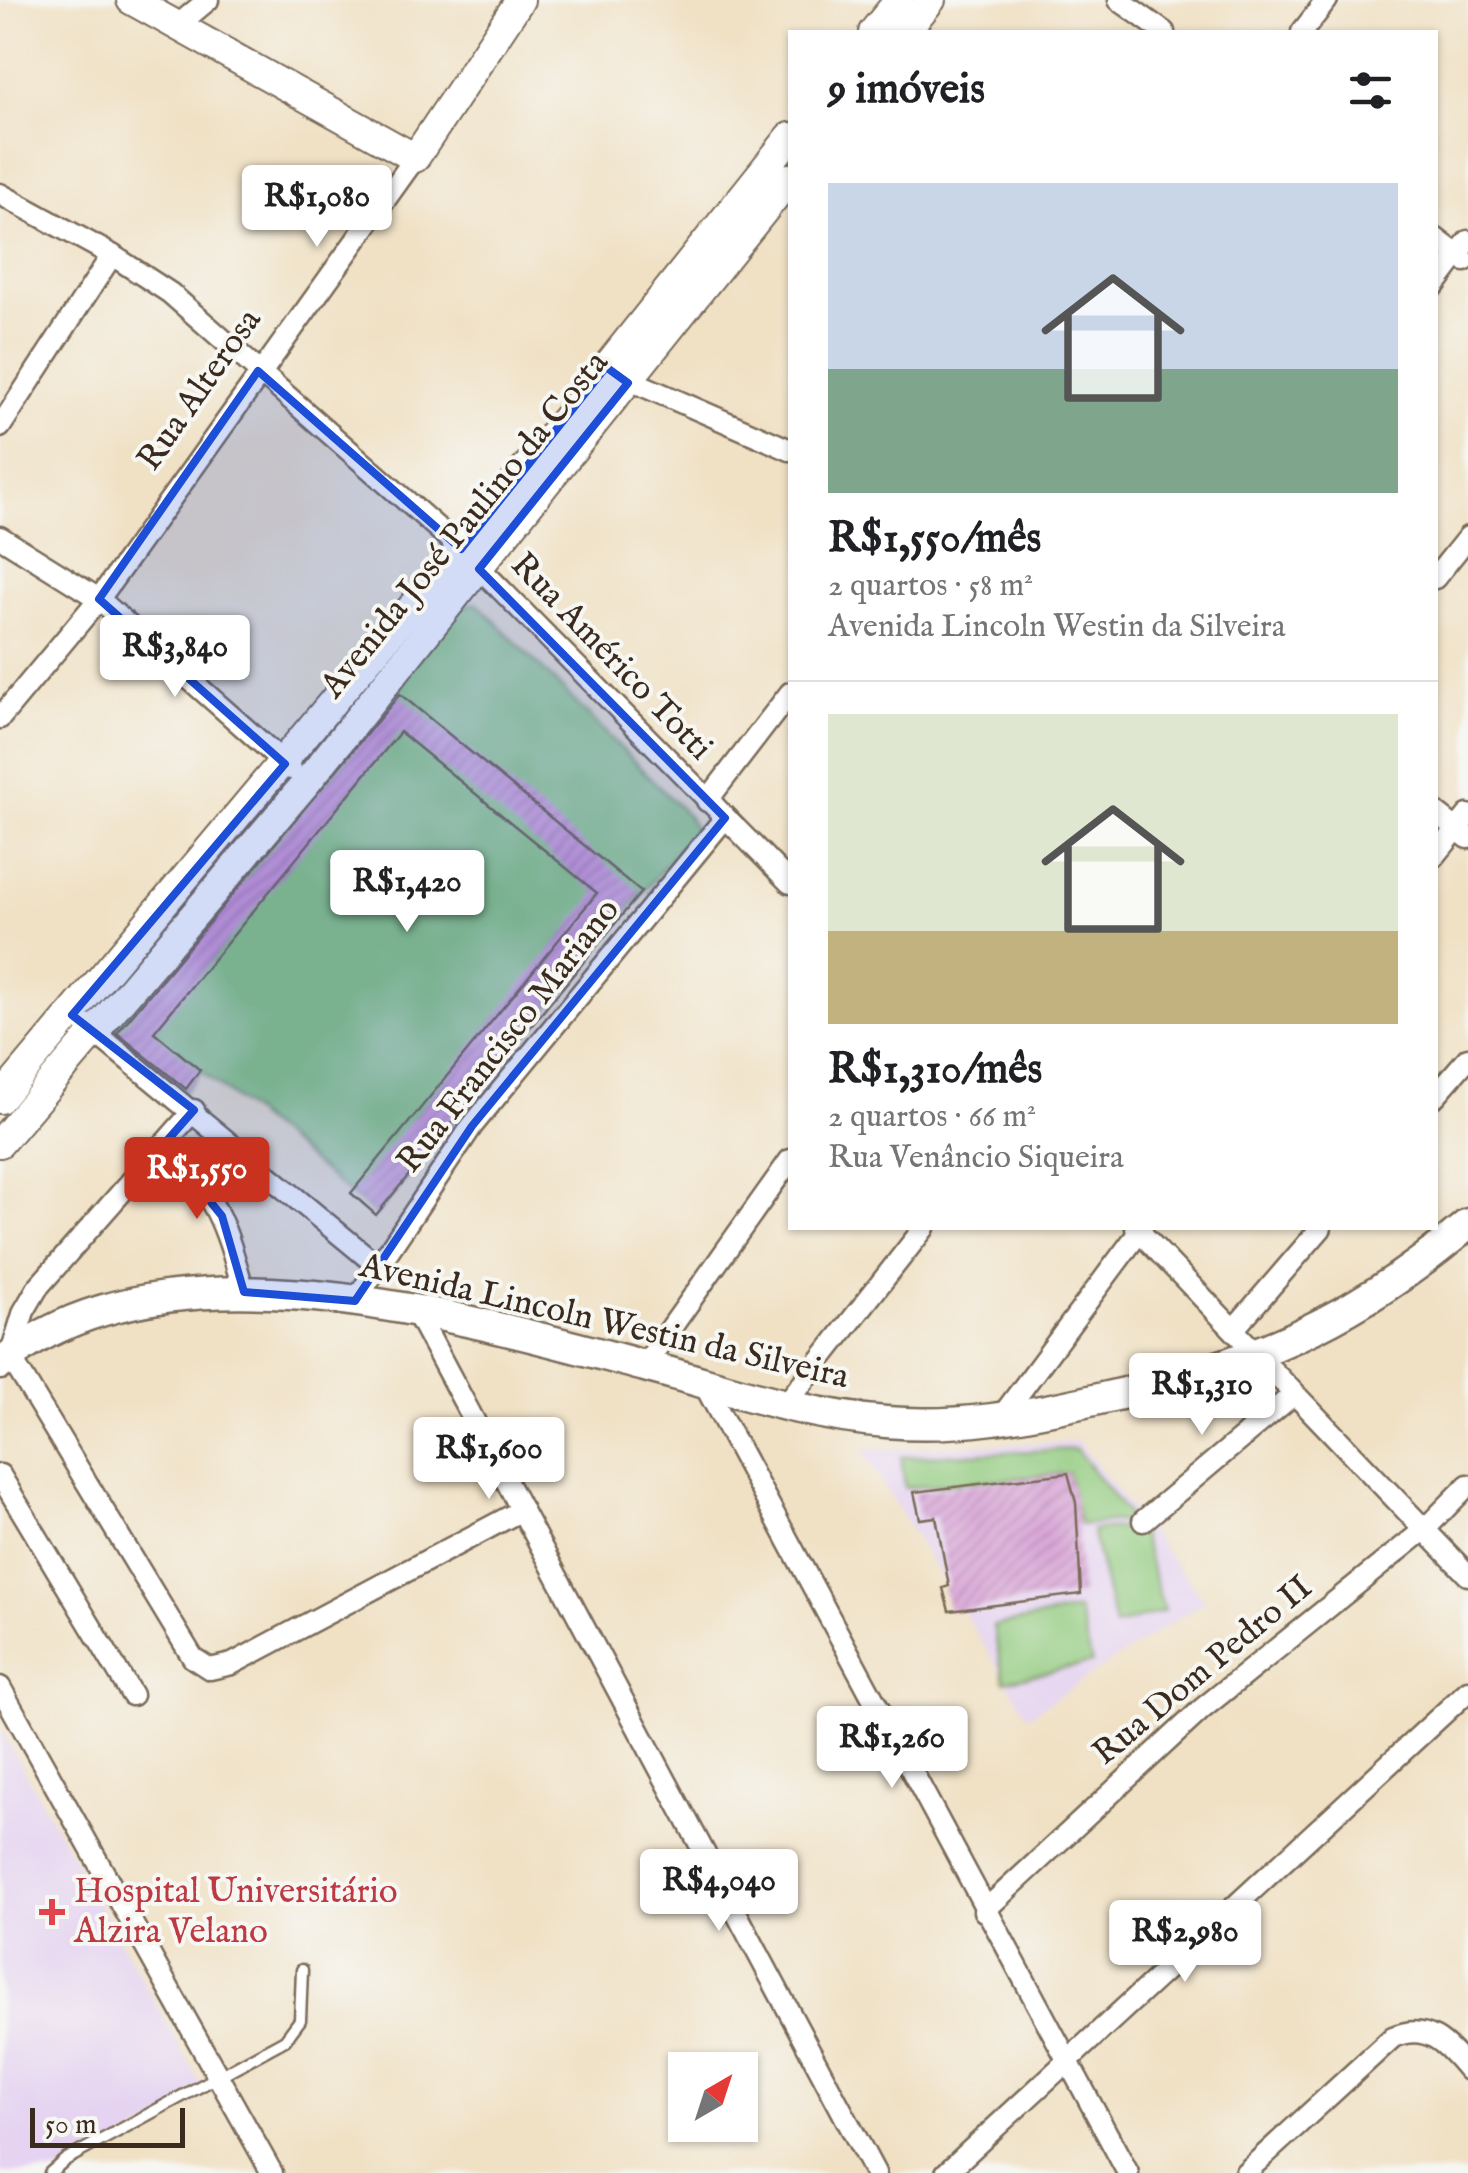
<!DOCTYPE html>
<html lang="pt">
<head>
<meta charset="utf-8">
<style>
	:root { --surface:#fff; --page:#f6f6f6; --text:#202124; --muted:#757577; --line:#e0e0e0; --accent:#c8321e }
	body { margin:0; font-family:"IM FELL English",serif; background:var(--page); color:var(--text); height:100vh; display:flex; flex-direction:column; font-size:38px; white-space:nowrap }
	* { box-sizing:border-box; margin:0 }
	p { font-size:32px; color:var(--muted) }
	.icon { flex:none; width:55px; height:55px; fill:none; stroke:currentColor; stroke-width:2; stroke-linecap:round; stroke-linejoin:round }
	.map { position:relative; flex:1; overflow:hidden }
	.drawer { position:absolute; left:788px; top:30px; width:650px; height:1200px; display:flex; flex-direction:column; background:var(--surface); border-radius:0px; box-shadow:0 2px 8px #0004 }
	.drawer>* { flex:none }
	.needle { width:65px; rotate:39deg }
	.tools { position:absolute; left:668px; top:2052px; display:grid; gap:20px }
	.tools a { display:grid; place-items:center; width:90px; height:90px; border-radius:0px; background:var(--surface); box-shadow:0 2px 8px #0004; font-size:50px }
	.scale { position:absolute; left:30px; bottom:25px; width:155px; box-sizing:border-box; padding-left:10px; border:5px solid #3b2a1e; border-top:0; font-size:28px; line-height:35px; white-space:nowrap; color:#3b2a1e; -webkit-text-stroke:8px #f6f6f2; paint-order:stroke }
	.price { position:absolute; translate:-50% -85px; padding:0 22px; border-radius:10px; background:#fff; color:#222; font-size:32px; line-height:65px; filter:drop-shadow(0 2px 5px #0008) }
	.price::after { content:''; position:absolute; left:50%; top:60px; width:30px; height:22px; margin-left:-15px; background:inherit; clip-path:polygon(0 0,100% 0,50% 100%) }
	.price.current { background:var(--accent); color:#fff }
	ul { padding:0; list-style:none }
	li { display:grid; align-content:center; gap:20px; height:530px; padding:0 40px }
	li+li { border-top:2px solid var(--line) }
	li span { display:grid; place-items:center; height:310px; border-radius:0px; color:#555 }
	li>.icon { margin-inline-start:auto }
	span .icon { width:180px; height:180px; fill:#fffc; stroke-width:1 }
	li b { font-size:42px }
	h2 { display:flex; justify-content:space-between; align-items:center; height:120px; padding:0 40px; font-size:42px }
	.map>svg:first-child { display:block }
	.built { fill:#e5d3f1 }
	.green { fill:#92cb7f; stroke:#667a4e; stroke-width:2.5 }
	.building { fill:url(#building-hatch) }
	.lines { fill:none; stroke-linecap:round; stroke-linejoin:round }
	.lane-casing { stroke:#7a6a58; stroke-width:15 }
	.street-casing { stroke:#7a6a58; stroke-width:25 }
	.secondary-casing { stroke:#7a6a58; stroke-width:32 }
	.primary-casing { stroke:#7a6a58; stroke-width:35 }
	.lane { stroke:#fff; stroke-width:10 }
	.street { stroke:#fff; stroke-width:20 }
	.secondary { stroke:#fff; stroke-width:28 }
	.primary { stroke:#fff; stroke-width:30 }
	.marked { fill:#1d4ed8; fill-opacity:0.2; stroke:#1d4ed8; stroke-width:8; stroke-linejoin:round }
	.health-dot { fill:#e0444e; stroke:#f6f6f2; stroke-width:4 }
	.labels { text-anchor:middle; dominant-baseline:central; stroke-width:8; stroke-linejoin:round; paint-order:stroke }
	.street-label { font-size:35px; fill:#3b2a1e; stroke:#f6f6f2 }
	.health-label { font-size:35px; fill:#be3a42; stroke:#f6f6f2; text-anchor:start }
</style>
</head>
<body>
<div class="map">
<svg width="1468" height="2173" viewBox="0 0 1468 2173">
	<defs>
		<pattern id="building-hatch" width="6" height="6" patternUnits="userSpaceOnUse" patternTransform="scale(2.5)"><rect width="6" height="6" fill="#d69bd5"/><path d="M-1 1l2-2M0 6l6-6M5 7l2-2" fill="none" stroke="#af7fac"/></pattern>
	</defs>
	<rect width="100%" height="100%" fill="#f6f6f2"/>
	<filter id="ink" filterUnits="userSpaceOnUse"><feTurbulence type="fractalNoise" baseFrequency=".01" numOctaves="2"/><feDisplacementMap in="SourceGraphic" scale="20" xChannelSelector="R" yChannelSelector="G"/><feConvolveMatrix kernelMatrix="1 2 1 2 8 2 1 2 1" color-interpolation-filters="sRGB"/></filter>
	<filter id="wash" filterUnits="userSpaceOnUse"><feTurbulence type="fractalNoise" baseFrequency=".0048" numOctaves="4" result="noise"/><feDisplacementMap in="SourceGraphic" scale="40" xChannelSelector="R" yChannelSelector="G"/><feGaussianBlur stdDeviation="2.25" result="paint"/><feColorMatrix in="noise" values="0 0 0 0 0 0 0 0 0 0 0 0 0 0 0 0 0 1.4 0 .05"/><feComposite in="paint" operator="in"/></filter>
	<g filter="url(#wash)">
		<rect width="100%" height="100%" fill="#f0e1c5"/>
		<g class="built">
			<path d="M1078,1441l126,160 -176,115 -166,-266z"/>
			<path d="M0,1728l207,367 -146,78h-61z"/>
		</g>
		<g class="green">
			<path d="M477,603l211,213 7,14 -319,385 -175,-144 -19,23 -76,-61 356,-427z"/>
			<path d="M1076,1449l56,71 -52,5 -12,-52 -163,15 -4,-31z"/>
			<path d="M1139,1527l25,84 -49,15 -23,-96z"/>
			<path d="M1078,1610l14,53 -88,18 -11,-55z"/>
		</g>
		<g id="blocks">
			<g class="building">
				<path d="M400,694l241,198 -265,323 -25,-22 246,-300 -197,-161 -246,300 46,38 -14,19 -69,-56z"/>
				<path d="M1068,1473l8,30 5,91 -132,17 -6,-23 6,-2 -13,-69 -16,2 -6,-27z"/>
			</g>
		</g>
	</g>
	<g filter="url(#ink)">
		<use href="#blocks" fill-opacity="0" stroke="#7a6a58" stroke-width="2.5"/>
		<g class="lines">
			<defs>
				<path id="lane" d="M50,2173l15,-13 220,-120 15,-20 2,-50"/>
				<g id="street">
					<path d="M1119,0l45,32"/>
					<path d="M177,26l31,-26"/>
					<path d="M1302,32l25,-32"/>
					<path d="M0,194l112,61 58,38 291,256 329,334"/>
					<path d="M1435,238l30,23"/>
					<path d="M1435,285l33,-44"/>
					<path d="M616,374l174,76"/>
					<path d="M0,427l112,-172"/>
					<path d="M0,537l99,62 192,170"/>
					<path d="M1435,578l33,-41"/>
					<path d="M0,718l99,-119 316,-441"/>
					<path d="M707,801l83,-108"/>
					<path d="M1435,812l33,26"/>
					<path d="M1435,856l33,-41"/>
					<path d="M86,1025l292,241"/>
					<path d="M1435,1096l33,-38"/>
					<path d="M194,1110l-156,177 -14,24 -14,45 183,302 17,11 22,-5 290,-154"/>
					<path d="M164,1144c54,56 59,74 80,148"/>
					<path d="M1136,1228l332,347"/>
					<path d="M355,1301l117,-175 253,-308"/>
					<path d="M415,1310l460,863"/>
					<path d="M1234,1329l87,-101"/>
					<path d="M644,1366l146,-206"/>
					<path d="M703,1382l425,791"/>
					<path d="M786,1404l138,-176"/>
					<path d="M999,1420l143,-192"/>
					<path d="M0,1475l132,220"/>
					<path d="M1143,1521l151,-127"/>
					<path d="M0,1687l272,486"/>
					<path d="M984,1911l218,-202 222,-179 44,-45"/>
					<path d="M946,2173l522,-482"/>
					<path d="M1245,2173l148,-136c34,-15 54,7 75,33"/>
				</g>
				<g id="secondary">
					<path d="M131,0l284,158 105,-158"/>
					<path d="M873,32l26,-32"/>
					<path d="M905,32l26,-32"/>
					<path d="M0,1099l475,-567 315,-395"/>
					<path d="M0,1143l307,-361 483,-604"/>
				</g>
				<path id="primary" d="M0,1364c162,-135 462,-47 645,2 79,21 159,50 241,56 73,6 137,-6 208,-22 148,-32 257,-75 374,-176"/>
			</defs>
			<use href="#lane" class="lane-casing"/>
			<use href="#street" class="street-casing"/>
			<use href="#secondary" class="secondary-casing"/>
			<use href="#primary" class="primary-casing"/>
			<use href="#lane" class="lane"/>
			<use href="#street" class="street"/>
			<use href="#secondary" class="secondary"/>
			<use href="#primary" class="primary"/>
		</g>
	</g>
	<path class="marked" d="M606,367l22,16 -149,186 246,249 -253,308 -117,175 -111,-9 -22,-76 -58,-72 30,-34 -122,-95 213,-251 -186,-165 159,-228 203,178z"/>
	<path class="health-dot" d="M47 1897h10v10h10v10h-10v10h-10v-10h-10v-10h10z"/>
	<g class="labels">
		<g class="street-label">
			<text transform="translate(200 390) rotate(-55)">Rua Alterosa</text>
			<text transform="translate(465 525) rotate(-51)">Avenida José Paulino da Costa</text>
			<text transform="translate(611 657) rotate(46)">Rua Américo Totti</text>
			<text transform="translate(509 1036) rotate(-52)">Rua Francisco Mariano</text>
			<text transform="translate(604 1322) rotate(13)">Avenida Lincoln Westin da Silveira</text>
			<text transform="translate(1203 1671) rotate(-40)">Rua Dom Pedro II</text>
		</g>
		<g class="health-label">
			<text x="74" y="1892">Hospital Universitário<tspan x="74" dy="40">Alzira Velano</tspan></text>
		</g>
	</g>
</svg>
<div class="tools">
<a><svg class="needle" viewBox="-14 -14 28 28"><path d="M0-13l5 13h-10z" fill="#e53935"/><path d="M0 13l5-13h-10z" fill="#757577"/></svg></a>
</div>
<div class="scale">50 m</div>
<b class="price" style="left:317px;top:250px">R$1,080</b>
<b class="price" style="left:175px;top:700px">R$3,840</b>
<b class="price" style="left:407px;top:935px">R$1,420</b>
<b class="price current" style="left:197px;top:1222px">R$1,550</b>
<b class="price" style="left:1202px;top:1438px">R$1,310</b>
<b class="price" style="left:489px;top:1502px">R$1,600</b>
<b class="price" style="left:892px;top:1791px">R$1,260</b>
<b class="price" style="left:719px;top:1934px">R$4,040</b>
<b class="price" style="left:1185px;top:1985px">R$2,980</b>
<section class="drawer">
<h2>9 imóveis<svg class="icon" aria-label="filters" viewBox="0 0 24 24"><path d="M4 7h16M4 17h16"/><circle cx="9" cy="7" r="2"/><circle cx="15" cy="17" r="2"/></svg></h2>
<ul>
<li><span style="background:linear-gradient(#c9d6e8 60%,#7fa58c 0)"><svg class="icon" aria-label="home" viewBox="0 0 24 24"><path d="M3 11l9-7 9 7M6 9v11h12V9"/></svg></span><div><b>R$1,550/mês</b><p>2 quartos · 58 m²</p><p>Avenida Lincoln Westin da Silveira</p></div></li>
<li><span style="background:linear-gradient(#dfe7d0 70%,#c2b280 0)"><svg class="icon" aria-label="home" viewBox="0 0 24 24"><path d="M3 11l9-7 9 7M6 9v11h12V9"/></svg></span><div><b>R$1,310/mês</b><p>2 quartos · 66 m²</p><p>Rua Venâncio Siqueira</p></div></li>
</ul>
</section>
</div>
</body>
</html>
